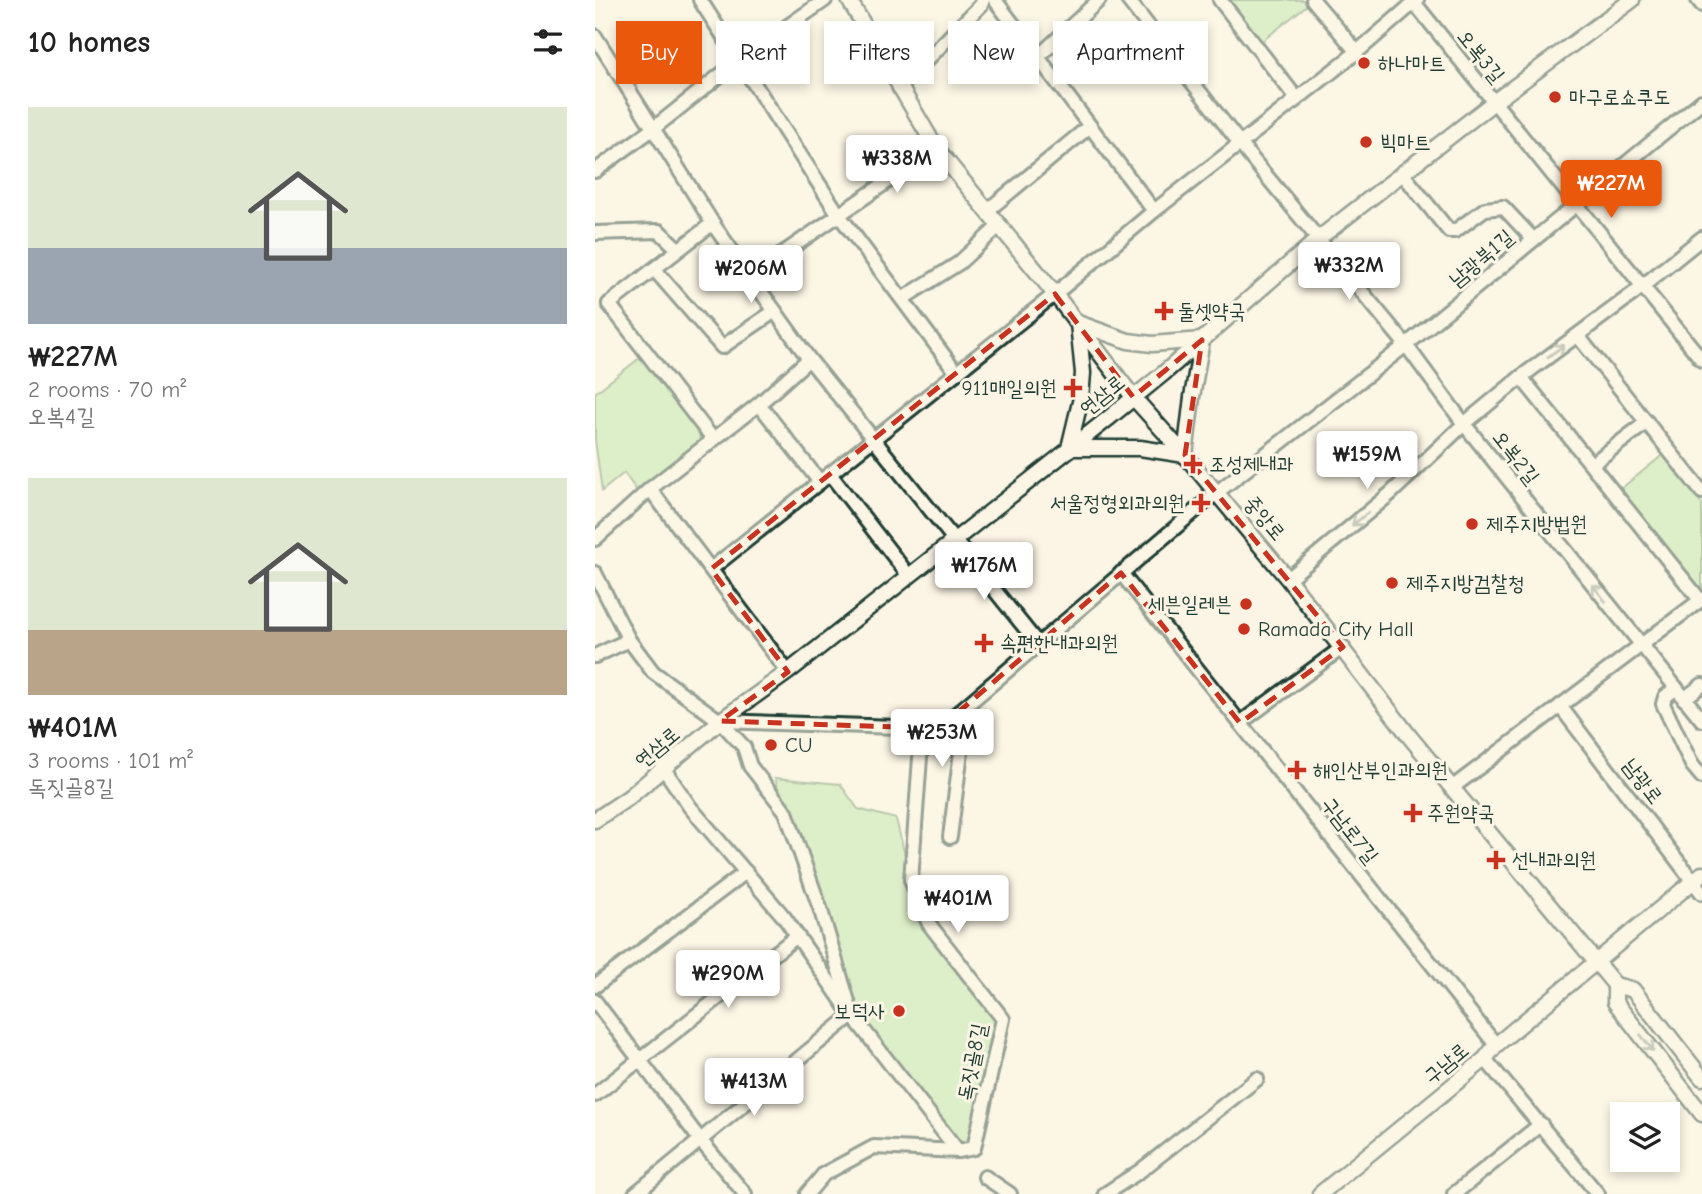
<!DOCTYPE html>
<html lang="en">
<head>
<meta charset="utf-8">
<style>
	:root { --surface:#fff; --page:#f2f2f2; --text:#222; --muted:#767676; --accent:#ea580c }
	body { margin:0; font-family:"Comic Neue","Poor Story",sans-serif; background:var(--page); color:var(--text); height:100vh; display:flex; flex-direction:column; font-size:26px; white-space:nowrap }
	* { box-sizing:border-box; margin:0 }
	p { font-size:23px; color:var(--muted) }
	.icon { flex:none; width:38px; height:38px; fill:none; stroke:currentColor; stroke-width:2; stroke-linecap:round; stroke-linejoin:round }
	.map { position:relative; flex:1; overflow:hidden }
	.panel { display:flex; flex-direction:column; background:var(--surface); width:595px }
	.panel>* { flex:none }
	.hud { position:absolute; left:21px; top:21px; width:665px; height:63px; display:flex; gap:14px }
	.controls { position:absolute; left:1015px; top:1102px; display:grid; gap:14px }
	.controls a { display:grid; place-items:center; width:70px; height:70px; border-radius:0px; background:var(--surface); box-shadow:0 4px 10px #0003; font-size:35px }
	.price { position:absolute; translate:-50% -60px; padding:0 16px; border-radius:7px; background:#fff; color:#222; font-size:23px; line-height:46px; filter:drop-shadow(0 2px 4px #0008) }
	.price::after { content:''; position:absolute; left:50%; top:42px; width:21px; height:16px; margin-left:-10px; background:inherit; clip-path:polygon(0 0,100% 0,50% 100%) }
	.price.selected { background:var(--accent); color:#fff }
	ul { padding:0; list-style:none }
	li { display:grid; align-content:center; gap:14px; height:371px; padding:0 28px }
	li span { display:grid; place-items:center; height:217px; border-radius:0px; color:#555 }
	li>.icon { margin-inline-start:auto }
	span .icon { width:126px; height:126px; fill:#fffc; stroke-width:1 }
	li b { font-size:30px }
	h2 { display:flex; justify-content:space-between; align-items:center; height:84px; padding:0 28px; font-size:30px }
	.chip { padding:0 24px; border-radius:0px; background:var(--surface); box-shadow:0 4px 10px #0003; font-size:24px; line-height:63px }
	.chip.selected { background:var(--accent); color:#fff }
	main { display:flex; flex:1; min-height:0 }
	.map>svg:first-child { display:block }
	.green { fill:#b9e6a4; stroke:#6c926c; stroke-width:2 }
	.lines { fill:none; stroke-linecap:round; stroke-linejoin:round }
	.minor-casing { stroke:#1f3d34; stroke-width:18 }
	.major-casing { stroke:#1f3d34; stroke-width:19 }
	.minor { stroke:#fcf5e5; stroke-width:12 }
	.major { stroke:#fcf5e5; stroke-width:14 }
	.oneway { stroke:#8e998c }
	.marked { fill:none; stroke:#c8321e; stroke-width:5; stroke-dasharray:14 9; stroke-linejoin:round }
	.poi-dot { fill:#c8321e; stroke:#fcf5e5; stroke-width:2.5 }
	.labels { text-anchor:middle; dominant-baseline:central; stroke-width:6; stroke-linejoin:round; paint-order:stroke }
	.street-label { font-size:21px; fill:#1f3d34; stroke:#fcf5e5 }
	.poi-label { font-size:21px; fill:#1f3d34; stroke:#fcf5e5; text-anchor:start }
</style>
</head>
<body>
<main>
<section class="panel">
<h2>10 homes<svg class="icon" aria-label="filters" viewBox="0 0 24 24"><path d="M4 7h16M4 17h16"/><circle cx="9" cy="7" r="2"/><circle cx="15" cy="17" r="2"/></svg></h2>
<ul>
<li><span style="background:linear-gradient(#dfe7d0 65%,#9aa5b1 0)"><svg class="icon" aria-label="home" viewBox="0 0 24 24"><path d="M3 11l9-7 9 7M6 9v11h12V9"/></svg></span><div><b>₩227M</b><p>2 rooms · 70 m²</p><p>오복4길</p></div></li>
<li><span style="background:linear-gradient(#dfe7d0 70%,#b9a48a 0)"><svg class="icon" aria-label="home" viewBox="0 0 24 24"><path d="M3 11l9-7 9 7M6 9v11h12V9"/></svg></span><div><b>₩401M</b><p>3 rooms · 101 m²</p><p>독짓골8길</p></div></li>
</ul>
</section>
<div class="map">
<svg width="1107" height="1194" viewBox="0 0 1107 1194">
	<rect width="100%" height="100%" fill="#fcf5e5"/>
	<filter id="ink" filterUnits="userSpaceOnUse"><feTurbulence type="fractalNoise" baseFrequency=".0143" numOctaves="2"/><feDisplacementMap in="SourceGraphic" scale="14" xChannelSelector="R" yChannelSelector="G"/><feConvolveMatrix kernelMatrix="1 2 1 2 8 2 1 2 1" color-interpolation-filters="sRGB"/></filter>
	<g filter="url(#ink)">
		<g class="green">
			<path d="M633,0h76l3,5 -46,37z"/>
			<path d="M46,357l59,76 -1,10 -62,48 -13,-18 -22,18 -7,-51v-47z"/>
			<path d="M1068,455l39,49v89l-84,-102z"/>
			<path d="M180,778l65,6 18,25 38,10 15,61 18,44 74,95 -29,129 -16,3 -106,-136z"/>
		</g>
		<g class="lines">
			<defs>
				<g id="minor">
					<path d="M105,0l139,215 118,158"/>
					<path d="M400,0l159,211"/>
					<path d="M533,0l121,155 157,190 58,79 238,296"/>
					<path d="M625,0l77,99"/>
					<path d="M718,0l44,52"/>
					<path d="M817,0l290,360"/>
					<path d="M1103,0l4,5"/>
					<path d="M0,36l120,191 94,132 229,285"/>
					<path d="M443,57l61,-57"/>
					<path d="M304,88l82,-83 2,-5"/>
					<path d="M0,171l59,-43 84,-67 87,-61"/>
					<path d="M807,173l47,58h6l30,-22 18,-2 30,32"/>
					<path d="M393,210l102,-84"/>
					<path d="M0,233l64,-2 19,18"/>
					<path d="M59,269l68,78 53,-36"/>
					<path d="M155,276l186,-128"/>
					<path d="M307,299l57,-36 41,-38"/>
					<path d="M14,304l103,134"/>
					<path d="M14,304l104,-81"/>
					<path d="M983,336l124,156"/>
					<path d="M926,377l179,223"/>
					<path d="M164,404l61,78"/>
					<path d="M997,464l55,-42"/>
					<path d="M235,474l79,102"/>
					<path d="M55,489l138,183"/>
					<path d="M0,539l55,-50 109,-85 50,-45"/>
					<path d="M116,569l344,-275 99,-83 203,-159 60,-52"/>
					<path d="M0,573l34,67 24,32 67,49 24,26 6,19 36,46 35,99 31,104 -217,179"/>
					<path d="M526,573l375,472"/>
					<path d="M693,579l102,-85 74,-70 57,-47 113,-84 68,-55"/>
					<path d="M0,656l34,-16"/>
					<path d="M1081,688l-11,9 -2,7 29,61 10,12"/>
					<path d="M1089,699l18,-14"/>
					<path d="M965,706l142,187"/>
					<path d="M125,721l177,6 24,17 -10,136 18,44 74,95 -29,129 -16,3 -84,-4 -50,27 -17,20"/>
					<path d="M645,723l103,-76"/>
					<path d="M326,744l295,-251 190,-148 296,-244"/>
					<path d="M69,769l26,38 94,110 68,98 106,136"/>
					<path d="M858,787l249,-188"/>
					<path d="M355,837l17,-132"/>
					<path d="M0,986l151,-114"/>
					<path d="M0,1001l106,140 44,53"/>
					<path d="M890,1059l113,135"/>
					<path d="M0,1095l202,-159"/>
					<path d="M390,1177l25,17"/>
					<path d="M510,1194l35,-23 117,-92"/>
					<path d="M859,1194l87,-70"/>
				</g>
				<g id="major">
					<path d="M254,0l87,148 119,146 78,103 52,58 103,124 122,158 205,248 18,5 69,88"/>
					<path d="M483,323l50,18 24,3 50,-4 -10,57 -7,58 -45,-7h-71l12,-50 2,-25z"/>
					<path d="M0,820l33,-22 92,-77 68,-49 322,-255 54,-44 154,-134 176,-137 138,-102"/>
					<path d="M1020,985v17l87,112"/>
					<path d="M725,1194l165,-135 11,-14 206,-171"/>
				</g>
			</defs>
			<use href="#minor" class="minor-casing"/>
			<use href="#major" class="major-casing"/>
			<use href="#minor" class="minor"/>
			<use href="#major" class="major"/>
		</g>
		<defs><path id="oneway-shaft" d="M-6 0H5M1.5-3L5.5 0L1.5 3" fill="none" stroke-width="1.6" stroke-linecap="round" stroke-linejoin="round" transform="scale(1.75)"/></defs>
		<g class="oneway">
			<use href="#oneway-shaft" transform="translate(961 351) rotate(-36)"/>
			<use href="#oneway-shaft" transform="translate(765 519) rotate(140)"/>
			<use href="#oneway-shaft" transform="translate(1004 593) rotate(-128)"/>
			<use href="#oneway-shaft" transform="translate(1052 1043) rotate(52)"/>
		</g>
	</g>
	<path d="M0 0H1107V1194H0ZM460,294l78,103 69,-57 -17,115 158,192 -103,76 -119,-150 -200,171 -24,-17 -177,-6 68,-49 -77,-103z" fill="#fcf5e5" fill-opacity=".55" fill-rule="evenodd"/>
	<path class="marked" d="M460,294l78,103 69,-57 -17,115 158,192 -103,76 -119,-150 -200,171 -24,-17 -177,-6 68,-49 -77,-103z"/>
	<g class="poi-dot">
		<circle cx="769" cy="63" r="7"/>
		<circle cx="960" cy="97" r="7"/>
		<circle cx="771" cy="142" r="7"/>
		<path d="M565.5 300.5h7v7h7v7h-7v7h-7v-7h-7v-7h7z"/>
		<path d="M474.5 377.5h7v7h7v7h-7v7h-7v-7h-7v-7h7z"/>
		<path d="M594.5 453.5h7v7h7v7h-7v7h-7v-7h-7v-7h7z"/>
		<path d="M602.5 492.5h7v7h7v7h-7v7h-7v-7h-7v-7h7z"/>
		<circle cx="877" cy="524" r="7"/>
		<circle cx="797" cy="583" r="7"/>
		<circle cx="651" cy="604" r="7"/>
		<circle cx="649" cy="629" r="7"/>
		<path d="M385.5 632.5h7v7h7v7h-7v7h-7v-7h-7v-7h7z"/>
		<circle cx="176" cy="745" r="7"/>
		<path d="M698.5 759.5h7v7h7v7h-7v7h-7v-7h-7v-7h7z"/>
		<path d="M814.5 802.5h7v7h7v7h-7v7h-7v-7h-7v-7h7z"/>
		<path d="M897.5 849.5h7v7h7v7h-7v7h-7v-7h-7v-7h7z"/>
		<circle cx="304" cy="1011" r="7"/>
	</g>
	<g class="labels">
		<g class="street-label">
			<text transform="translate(886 56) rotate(51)">오복3길</text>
			<text transform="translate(886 258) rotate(-40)">남광북1길</text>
			<text transform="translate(507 395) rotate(-39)">연삼로</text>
			<text transform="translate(921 457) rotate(52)">오복2길</text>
			<text transform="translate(670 518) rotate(50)">중앙로</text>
			<text transform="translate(62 747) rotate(-40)">연삼로</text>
			<text transform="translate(1048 781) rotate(53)">남광로</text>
			<text transform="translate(755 830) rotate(52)">구남로7길</text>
			<text transform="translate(377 1062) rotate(-79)">독짓골8길</text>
			<text transform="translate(851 1063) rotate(-40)">구남로</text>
		</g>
		<g class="poi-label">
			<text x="783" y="63">하나마트</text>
			<text x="974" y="97">마구로쇼쿠도</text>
			<text x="785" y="142">빅마트</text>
			<text x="583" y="311">둘셋약국</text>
			<text x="462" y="388" text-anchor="end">911매일의원</text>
			<text x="614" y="464">조성제내과</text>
			<text x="590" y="503" text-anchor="end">서울정형외과의원</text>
			<text x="891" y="524">제주지방법원</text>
			<text x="811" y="583">제주지방검찰청</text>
			<text x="637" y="604" text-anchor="end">세븐일레븐</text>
			<text x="663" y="629">Ramada City Hall</text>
			<text x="405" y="643">속편한내과의원</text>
			<text x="190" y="745">CU</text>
			<text x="718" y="770">해인산부인과의원</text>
			<text x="832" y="813">주원약국</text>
			<text x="917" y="860">선내과의원</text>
			<text x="290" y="1011" text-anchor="end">보덕사</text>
		</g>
	</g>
</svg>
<div class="controls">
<a><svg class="icon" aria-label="layers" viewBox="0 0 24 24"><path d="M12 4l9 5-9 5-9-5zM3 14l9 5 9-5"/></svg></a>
</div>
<b class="price" style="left:302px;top:195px">₩338M</b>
<b class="price selected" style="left:1016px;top:220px">₩227M</b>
<b class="price" style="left:754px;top:302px">₩332M</b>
<b class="price" style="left:156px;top:305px">₩206M</b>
<b class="price" style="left:772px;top:491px">₩159M</b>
<b class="price" style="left:389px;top:602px">₩176M</b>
<b class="price" style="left:347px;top:769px">₩253M</b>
<b class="price" style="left:363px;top:935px">₩401M</b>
<b class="price" style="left:133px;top:1010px">₩290M</b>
<b class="price" style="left:159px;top:1118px">₩413M</b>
<div class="hud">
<a class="chip selected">Buy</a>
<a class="chip">Rent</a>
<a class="chip">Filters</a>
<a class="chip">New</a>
<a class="chip">Apartment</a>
</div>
</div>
</main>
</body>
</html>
